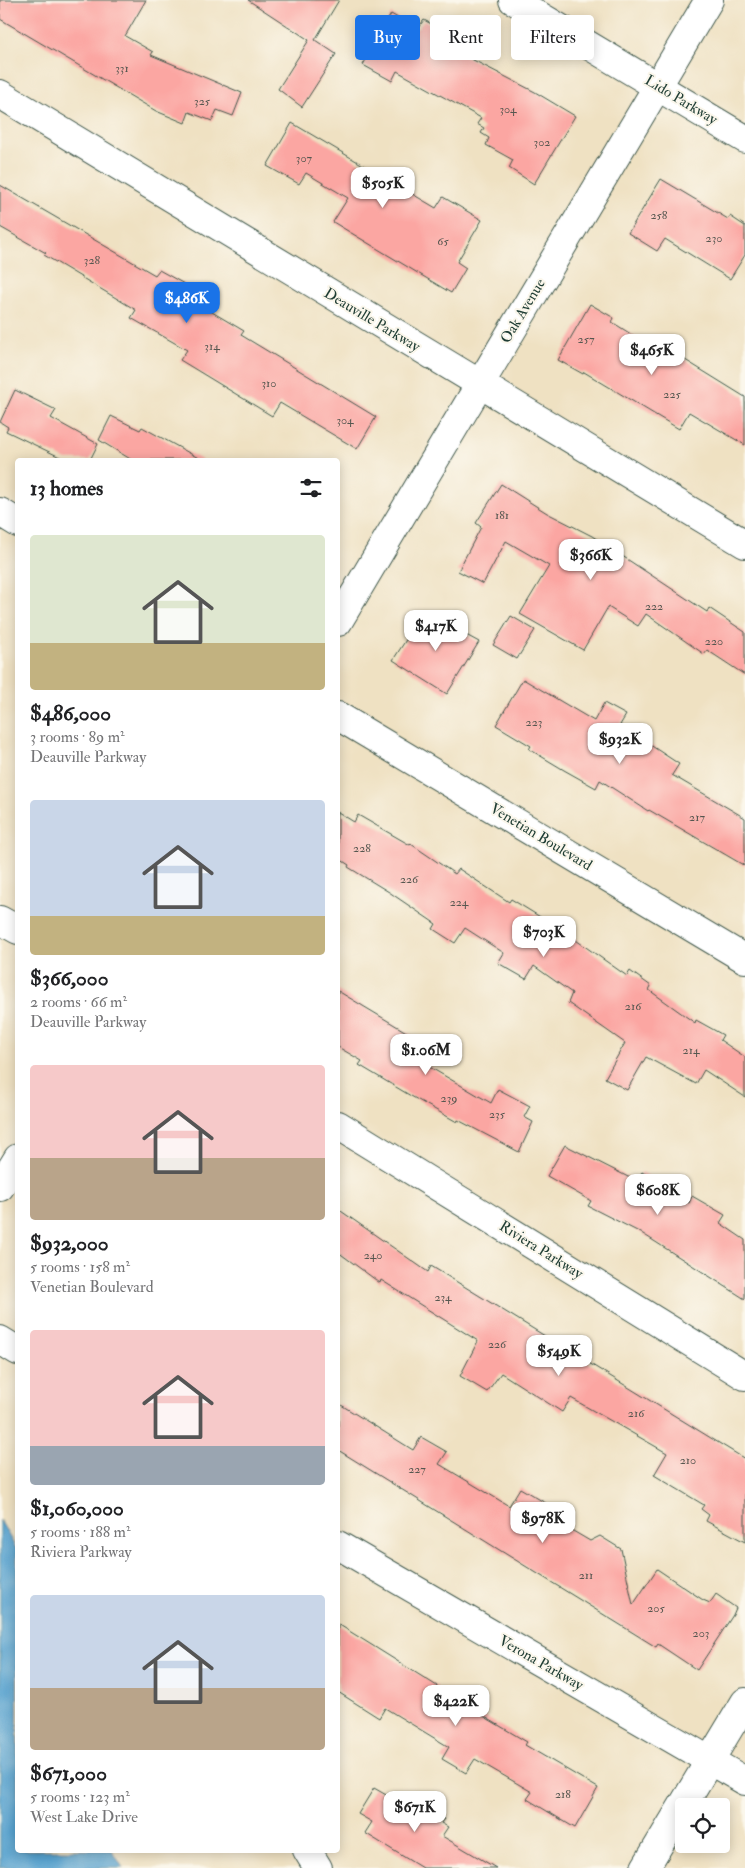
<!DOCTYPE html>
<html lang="en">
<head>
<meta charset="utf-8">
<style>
	:root { --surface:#fff; --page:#f6f6f6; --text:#202124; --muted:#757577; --accent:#1a73e8 }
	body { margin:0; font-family:"IM FELL Double Pica",serif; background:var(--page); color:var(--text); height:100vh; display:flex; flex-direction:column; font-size:19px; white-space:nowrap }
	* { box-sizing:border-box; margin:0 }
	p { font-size:16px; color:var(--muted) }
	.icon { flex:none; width:28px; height:28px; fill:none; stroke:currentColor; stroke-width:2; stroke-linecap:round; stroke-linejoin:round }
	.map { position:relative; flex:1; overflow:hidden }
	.sheet { position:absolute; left:15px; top:458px; width:325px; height:1395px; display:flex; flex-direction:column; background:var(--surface); border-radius:5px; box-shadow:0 2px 12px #0003 }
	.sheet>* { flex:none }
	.banner { position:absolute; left:355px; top:15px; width:315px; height:45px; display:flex; gap:10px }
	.tools { position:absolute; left:675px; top:1798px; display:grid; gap:10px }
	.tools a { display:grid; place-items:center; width:55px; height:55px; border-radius:5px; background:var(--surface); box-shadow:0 2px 12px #0003; font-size:25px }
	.price { position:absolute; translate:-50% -42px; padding:0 11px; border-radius:10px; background:#fff; color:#222; font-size:16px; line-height:32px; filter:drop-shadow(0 1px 2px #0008) }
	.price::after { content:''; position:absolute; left:50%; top:30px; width:15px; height:11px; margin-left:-8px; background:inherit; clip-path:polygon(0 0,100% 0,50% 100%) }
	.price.on { background:var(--accent); color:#fff }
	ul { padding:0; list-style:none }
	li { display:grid; align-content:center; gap:10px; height:265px; padding:0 15px }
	li span { display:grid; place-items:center; height:155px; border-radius:5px; color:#555 }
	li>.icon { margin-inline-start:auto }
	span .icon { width:90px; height:90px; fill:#fffc; stroke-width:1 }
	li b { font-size:21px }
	h2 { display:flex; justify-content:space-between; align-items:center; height:60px; padding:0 15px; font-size:21px }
	.tag { padding:0 18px; border-radius:5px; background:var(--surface); box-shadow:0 2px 12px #0003; font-size:18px; line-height:45px }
	.tag.on { background:var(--accent); color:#fff }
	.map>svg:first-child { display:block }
	.water { fill:#57a2cf; stroke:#3b7082 }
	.building { fill:#fba6a2 }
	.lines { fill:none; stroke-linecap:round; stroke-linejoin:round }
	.minor-casing { stroke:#3e5649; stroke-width:30 }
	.minor { stroke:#fff; stroke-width:28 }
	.labels { text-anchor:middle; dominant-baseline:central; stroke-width:4; stroke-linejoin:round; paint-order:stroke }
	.number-label { font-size:12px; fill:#565750 }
	.street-label { font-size:15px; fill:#1f3d34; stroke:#fbf7ec }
</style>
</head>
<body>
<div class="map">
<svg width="745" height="1868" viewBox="0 0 745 1868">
	<rect width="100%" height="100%" fill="#fbf7ec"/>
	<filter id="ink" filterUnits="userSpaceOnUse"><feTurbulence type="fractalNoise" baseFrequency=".02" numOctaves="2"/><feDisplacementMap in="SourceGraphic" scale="10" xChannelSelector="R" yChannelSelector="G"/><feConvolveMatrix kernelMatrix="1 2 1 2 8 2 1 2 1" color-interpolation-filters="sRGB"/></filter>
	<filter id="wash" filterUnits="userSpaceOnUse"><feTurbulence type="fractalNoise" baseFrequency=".0096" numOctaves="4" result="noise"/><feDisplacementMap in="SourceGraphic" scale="20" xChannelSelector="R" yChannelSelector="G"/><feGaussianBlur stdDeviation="1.12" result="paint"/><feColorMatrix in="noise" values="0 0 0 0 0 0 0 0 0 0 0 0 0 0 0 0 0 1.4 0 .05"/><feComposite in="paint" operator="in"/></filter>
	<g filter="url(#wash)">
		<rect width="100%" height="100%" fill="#efe1c2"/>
		<path class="water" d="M0,1520l17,30 1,300h94l11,18h-123z"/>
		<g id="blocks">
			<g class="building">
				<path d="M0,0h146l-21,36 28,16 -2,3 91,38 -9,23 -16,-6 -5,11 -23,-9 -4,11 -29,-12 -156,-92z"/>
				<path d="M248,0h91l-24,40 21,14 -34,53 -24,-18 31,-49z"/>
				<path d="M391,14l26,15 7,-9 30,16 -4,8 4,2 -2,3 83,43 40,24 -41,68 -25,-16 4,-8 -27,-15 3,-7 -8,-5 3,-5 -7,-4 4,-6 -84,-47 -5,10 -29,-16z"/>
				<path d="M292,123l144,85 7,-11 39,23 -25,42 9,6 -15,25 -118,-71 15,-24 -42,-25 -7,11 -32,-18z"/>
				<path d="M661,179l67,40 2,-3 15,10v29l-15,24 -65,-40 -8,12 -29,-18z"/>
				<path d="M0,185l155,90 4,-5 36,20 -5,9 54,32 -3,4 135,82 -19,32 -77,-46 -8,13 -92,-56 7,-10 -56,-32 5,-8 -92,-55 2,-2 -46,-26z"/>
				<path d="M590,304l24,14 -2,4 66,42 4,-6 63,39v48l-56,-33 -10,17 -95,-57 -1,2 -25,-14z"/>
				<path d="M15,390l41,20 -5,8 47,26 -8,16h-24l-60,-29 2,-4 -8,-5z"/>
				<path d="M111,416l29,14 2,-3 60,33h-70l-33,-20z"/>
				<path d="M501,484l46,29 45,23 115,76 2,-4 36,24v43l-38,-25 -3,4 -58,-40 -8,12 -30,-19 -25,43 -63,-36 29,-48 -43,-25 -23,43 -25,-13 23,-44 -5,-4z"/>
				<path d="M424,612l55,30 -32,52 -54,-34z"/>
				<path d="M511,616l24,14 -18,29 -24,-14z"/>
				<path d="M523,679l71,42 10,-18 22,12 -6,10 59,39 -7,11 73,43v48l-96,-56 -1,1 -48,-31 -4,8 -32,-18 -35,-21 2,-3 -35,-21z"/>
				<path d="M338,812l16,10 4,-7 52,30 1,-1 44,30 4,-5 50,33 2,-3 52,32 64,45 3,-5 21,15 -2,4 46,33 1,-3 27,15 -3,5 25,17v40l-41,-27 -8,14 -50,-27 -19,33 -22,-12 20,-35 -57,-40 4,-10 -38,-27 -8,13 -28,-16 6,-10 -39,-25 -10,15 -22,-14 3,-5 -47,-32 -41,-25 1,-2 -11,-7z"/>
				<path d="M338,991l85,51 -9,16 77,45 7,-14 32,17 -6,11 9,5 -14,30 -61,-32 -1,2 -46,-26 -52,-31 3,-4 -24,-14z"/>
				<path d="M565,1145l71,36 6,-9 47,31 3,-7 33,19 -5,8 25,17v59l-102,-65 -55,-28 3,-5 -44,-25z"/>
				<path d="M338,1209l90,63 3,-6 314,193v83l-39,-21 3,-6 -8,-6 3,-4 -50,-30 13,-22 -96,-55 -9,14 -61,-39 -14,19 -27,-16 18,-35 -97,-61 -1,3 -42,-31z"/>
				<path d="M338,1403l75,47 8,-13 26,15 -8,12 70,42 11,-18 29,17 -5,9 46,27 10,-5 21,13 12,56 24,-36 46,31 7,3 6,-9 20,14 -3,7 -36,55 -39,-26 -2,3 -318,-197z"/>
				<path d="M338,1624l99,62 -1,2 91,54 -2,3 73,43 -23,40 -48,-29 5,-7 -57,-33 -9,14 -24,-14 7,-12 -64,-39 -6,10 -41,-26z"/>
				<path d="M374,1788l14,8 2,-3 19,12 4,-5 31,19 -3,4 7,4 -6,9 54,32h-74l-57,-35 7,-11 -14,-8z"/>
			</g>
		</g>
	</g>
	<g filter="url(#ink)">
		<use href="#blocks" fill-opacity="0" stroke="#3e5649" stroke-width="1"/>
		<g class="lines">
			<defs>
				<g id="minor">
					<path d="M513,0l232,139"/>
					<path d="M0,94l745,450"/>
					<path d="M0,512l18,11"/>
					<path d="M338,622l371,-622"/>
					<path d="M338,716l407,243"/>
					<path d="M0,920l18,10"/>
					<path d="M338,1125l407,251"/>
					<path d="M0,1187l18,-29"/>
					<path d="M0,1340l18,11"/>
					<path d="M338,1545l407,236"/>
					<path d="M307,1850l11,18"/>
					<path d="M645,1868l100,-166"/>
				</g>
			</defs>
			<use href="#minor" class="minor-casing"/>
			<use href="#minor" class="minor"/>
		</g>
	</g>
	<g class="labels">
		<g class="number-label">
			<text x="122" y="68">331</text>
			<text x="202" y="101">325</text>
			<text x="508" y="109">304</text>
			<text x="542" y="142">302</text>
			<text x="304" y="158">307</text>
			<text x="659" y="215">258</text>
			<text x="714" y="238">230</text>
			<text x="443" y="241">65</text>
			<text x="92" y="260">328</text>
			<text x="586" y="339">257</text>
			<text x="212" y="346">314</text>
			<text x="269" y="383">310</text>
			<text x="672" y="394">225</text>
			<text x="345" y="420">304</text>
			<text x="502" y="515">181</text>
			<text x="654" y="606">222</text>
			<text x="714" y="641">220</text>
			<text x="534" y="722">223</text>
			<text x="697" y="817">217</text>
			<text x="362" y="848">228</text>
			<text x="409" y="879">226</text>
			<text x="459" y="902">224</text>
			<text x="633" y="1006">216</text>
			<text x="691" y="1050">214</text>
			<text x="449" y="1098">239</text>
			<text x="497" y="1114">235</text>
			<text x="373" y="1255">240</text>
			<text x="443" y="1297">234</text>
			<text x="497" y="1344">226</text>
			<text x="636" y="1413">216</text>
			<text x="688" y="1460">210</text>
			<text x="417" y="1469">227</text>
			<text x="586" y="1575">211</text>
			<text x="656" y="1608">205</text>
			<text x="701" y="1633">203</text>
			<text x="563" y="1794">218</text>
		</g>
		<g class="street-label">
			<text transform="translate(681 100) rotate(31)">Lido Parkway</text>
			<text transform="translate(523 311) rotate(-59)">Oak Avenue</text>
			<text transform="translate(372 320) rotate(31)">Deauville Parkway</text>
			<text transform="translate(541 837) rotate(31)">Venetian Boulevard</text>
			<text transform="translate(541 1250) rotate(32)">Riviera Parkway</text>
			<text transform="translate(541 1663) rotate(30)">Verona Parkway</text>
		</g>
	</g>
</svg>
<div class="tools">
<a><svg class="icon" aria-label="locate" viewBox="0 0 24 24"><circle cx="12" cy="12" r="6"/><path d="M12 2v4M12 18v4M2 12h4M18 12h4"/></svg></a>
</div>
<b class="price" style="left:383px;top:209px">$505K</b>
<b class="price on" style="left:187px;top:324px">$486K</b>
<b class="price" style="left:652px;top:376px">$465K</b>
<b class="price" style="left:591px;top:581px">$366K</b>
<b class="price" style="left:436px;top:652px">$417K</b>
<b class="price" style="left:620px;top:765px">$932K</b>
<b class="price" style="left:544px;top:958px">$703K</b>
<b class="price" style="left:426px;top:1076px">$1.06M</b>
<b class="price" style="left:658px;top:1216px">$608K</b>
<b class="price" style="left:559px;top:1377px">$549K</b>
<b class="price" style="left:543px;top:1544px">$978K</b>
<b class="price" style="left:456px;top:1727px">$422K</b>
<b class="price" style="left:415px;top:1833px">$671K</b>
<div class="banner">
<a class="tag on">Buy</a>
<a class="tag">Rent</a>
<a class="tag">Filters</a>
</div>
<section class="sheet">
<h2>13 homes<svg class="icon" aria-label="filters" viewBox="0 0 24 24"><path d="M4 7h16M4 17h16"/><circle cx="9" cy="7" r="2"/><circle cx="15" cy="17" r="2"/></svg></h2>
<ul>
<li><span style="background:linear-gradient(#dfe7d0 70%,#c2b280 0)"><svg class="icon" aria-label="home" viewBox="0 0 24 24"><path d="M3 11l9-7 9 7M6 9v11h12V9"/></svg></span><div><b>$486,000</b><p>3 rooms · 89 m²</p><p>Deauville Parkway</p></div></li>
<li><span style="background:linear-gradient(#c9d6e8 75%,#c2b280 0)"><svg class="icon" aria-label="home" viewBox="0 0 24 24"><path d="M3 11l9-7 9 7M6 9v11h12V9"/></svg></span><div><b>$366,000</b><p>2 rooms · 66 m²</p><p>Deauville Parkway</p></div></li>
<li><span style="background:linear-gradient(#f6c9c9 60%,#b9a48a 0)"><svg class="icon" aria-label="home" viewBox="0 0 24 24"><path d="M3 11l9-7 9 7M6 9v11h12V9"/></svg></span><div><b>$932,000</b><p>5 rooms · 158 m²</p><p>Venetian Boulevard</p></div></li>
<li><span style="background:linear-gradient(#f6c9c9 75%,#9aa5b1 0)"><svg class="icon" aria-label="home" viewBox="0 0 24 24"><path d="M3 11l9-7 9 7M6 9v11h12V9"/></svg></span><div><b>$1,060,000</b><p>5 rooms · 188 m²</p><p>Riviera Parkway</p></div></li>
<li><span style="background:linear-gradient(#c9d6e8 60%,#b9a48a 0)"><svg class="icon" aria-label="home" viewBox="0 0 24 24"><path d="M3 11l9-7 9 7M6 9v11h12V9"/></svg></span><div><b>$671,000</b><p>5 rooms · 123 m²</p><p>West Lake Drive</p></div></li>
</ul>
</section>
</div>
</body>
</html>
